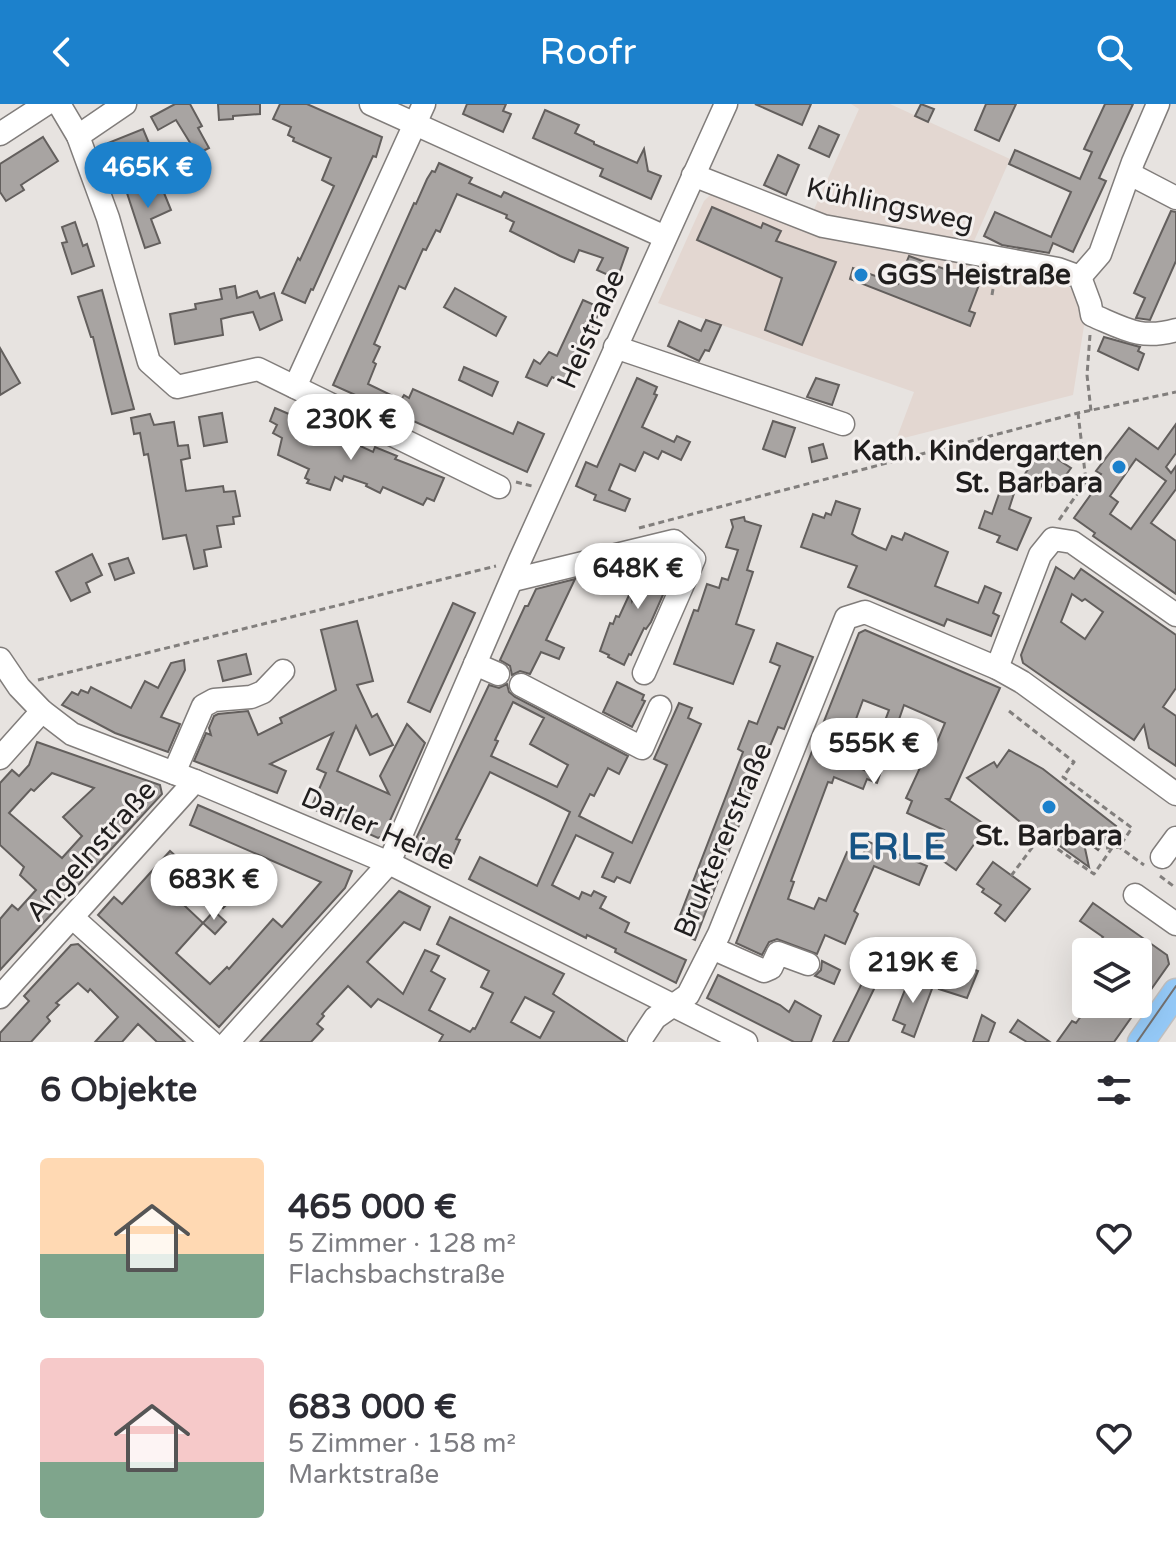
<!DOCTYPE html>
<html lang="de">
<head>
<meta charset="utf-8">
<style>
	:root { --surface:#fff; --page:#f7f7f7; --text:#2b2b33; --muted:#7c7c81; --accent:#1c81cc }
	body { margin:0; font-family:"Varela Round",sans-serif; background:var(--page); color:var(--text); height:100vh; display:flex; flex-direction:column; font-size:30px; white-space:nowrap }
	* { box-sizing:border-box; margin:0 }
	p { font-size:26px; color:var(--muted) }
	.icon { flex:none; width:44px; height:44px; fill:none; stroke:currentColor; stroke-width:2; stroke-linecap:round; stroke-linejoin:round }
	.map { position:relative; height:938px; overflow:hidden }
	.panel { display:flex; flex-direction:column; background:var(--surface); flex:1 }
	.panel>* { flex:none }
	.tools { position:absolute; left:1072px; top:834px; display:grid; gap:16px }
	.tools a { display:grid; place-items:center; width:80px; height:80px; border-radius:8px; background:var(--surface); box-shadow:0 8px 32px #0002; font-size:40px }
	.price { position:absolute; translate:-50% -68px; padding:0 18px; border-radius:28px; background:#fff; color:#222; font-size:26px; line-height:52px; filter:drop-shadow(0 2px 4px #0008) }
	.price::after { content:''; position:absolute; left:50%; top:48px; width:24px; height:18px; margin-left:-12px; background:inherit; clip-path:polygon(0 0,100% 0,50% 100%) }
	.price.on { background:var(--accent); color:#fff }
	ul { padding:0; list-style:none }
	li { display:flex; align-items:center; gap:24px; height:200px; padding:0 40px }
	li span { display:grid; place-items:center; flex:none; width:224px; height:160px; border-radius:8px; color:#555 }
	li>.icon { margin-inline-start:auto }
	span .icon { width:96px; height:96px; fill:#fffc; stroke-width:1 }
	li b { font-size:34px }
	h2 { display:flex; justify-content:space-between; align-items:center; height:96px; padding:0 40px; font-size:34px }
	header { display:flex; justify-content:space-between; align-items:center; height:104px; padding:0 40px; background:var(--accent); color:#fff; font-size:36px; font-weight:600 }
	.map>svg:first-child { display:block }
	.built { fill:#e3d7d1 }
	.building { fill:#a8a4a2; stroke:#635f5d; stroke-width:2; fill-rule:evenodd }
	.lines { fill:none; stroke-linecap:round; stroke-linejoin:round }
	.minor-casing { stroke:#817d7b; stroke-width:25 }
	.major-casing { stroke:#c1c0c0; stroke-width:29 }
	.path { stroke:#827f7d; stroke-width:3; stroke-dasharray:6 4; stroke-linecap:butt }
	.minor { stroke:#fff; stroke-width:22 }
	.major { stroke:#95caf8; stroke-width:26 }
	.tram { stroke:#747170; stroke-width:2 }
	.poi-dot { fill:#1c81cc; stroke:#f4f0ee; stroke-width:3 }
	.labels { text-anchor:middle; dominant-baseline:central; stroke-width:6; stroke-linejoin:round; paint-order:stroke }
	.street-label { font-size:28px; fill:#201e1e; stroke:#f4f0ee }
	.poi-label { font-size:28px; font-weight:bold; fill:#201e1e; stroke:#f4f0ee; text-anchor:start }
	.district-label { font-size:36px; font-weight:bold; letter-spacing:2px; fill:#175484; stroke:#f4f0ee }
</style>
</head>
<body>
<header><svg class="icon" aria-label="back" viewBox="0 0 24 24"><path d="M15 5l-7 7 7 7"/></svg>Roofr<svg class="icon" aria-label="search" viewBox="0 0 24 24"><circle cx="10" cy="10" r="6"/><path d="M15 15l6 6"/></svg></header>
<div class="map">
<svg width="1176" height="938" viewBox="0 0 1176 938">
	<rect width="100%" height="100%" fill="#e7e3e0"/>
	<path class="built" d="M851,0h39l120,55 -39,89 90,31 11,11 11,22 1,14 -11,69 -177,45 18,-48 -256,-89 46,-102 7,-7h11l85,31 52,-116z"/>
	<g class="building">
		<path d="M175,0h15l12,22 -4,2 11,20 -12,6 -21,-34 -18,10 -7,-13z"/>
		<path d="M218,0h42v10l-27,2v3l-14,1z"/>
		<path d="M280,0h27l75,33 -6,20 -3,-1 -60,134 -2,-1 -6,14 -23,-10 16,-35 2,2 34,-74 -12,-6 9,-22 -38,-17 1,-3 -6,-3 3,-8 -18,-8z"/>
		<path d="M467,0h39l-3,7 8,3 -8,18 -40,-18z"/>
		<path d="M755,0h56l-9,21z"/>
		<path d="M921,0l13,5 -6,13 -13,-6z"/>
		<path d="M986,0h30l-17,37 -24,-11z"/>
		<path d="M1105,0h28l-34,74 7,3 -33,71 -20,-9 -4,10 -47,-8 -18,-9 11,-24 56,25 20,-45 -62,-28 6,-14 65,29 12,-27 -8,-3z"/>
		<path d="M545,6l34,15 -4,8 19,9v2l43,19 7,-14 4,22 13,5 -10,23 -51,-23 3,-7 -70,-31z"/>
		<path d="M819,22l20,9 -10,22 -20,-9z"/>
		<path d="M143,25l8,19 -36,14 -7,-19z"/>
		<path d="M43,33l15,24 -37,24 3,5 -18,11 -6,-9v-28z"/>
		<path d="M778,51l21,10 -13,30 -22,-10z"/>
		<path d="M439,59l33,15 -3,5 32,14 3,-5 124,56 -11,31 -20,-9 6,-12 -24,-8 -5,12 -14,-6 -50,-25 4,-9 -8,-4 1,-3 -50,-21 -17,38 -4,-2 -10,20 -3,-1 -18,40 -6,-3 -25,58 6,3 -7,15 3,2 -8,20 33,16 3,-5 5,3 4,-9 100,45 5,-12 26,12 -17,38 -194,-87 81,-182 2,1 11,-25 5,-8 3,1z"/>
		<path d="M149,77l5,11 8,-4 9,22 -20,9 9,24 -15,5 -19,-58z"/>
		<path d="M712,103l49,21 2,-5 18,8 -5,10 60,21 -34,83 -37,-15 17,-52 -85,-38z"/>
		<path d="M1171,107l5,1v49l-26,59 -14,-2 9,-20 -11,-5z"/>
		<path d="M75,118l8,24 4,-2 7,22 -22,8 -10,-31 5,-1 -5,-15z"/>
		<path d="M909,152l71,26 -11,29 6,2 -5,13 -120,-47 3,-11 45,16z"/>
		<path d="M235,182l2,12 20,-7 3,7 14,-5 8,27 -22,10 -7,-18 -20,4 -12,3 2,16 -48,9 -5,-30 26,-5 -1,-5 27,-5 -2,-10z"/>
		<path d="M455,184l51,29 -10,19 -52,-29z"/>
		<path d="M102,186l32,119 -22,5 -19,-77h-2l-13,-40z"/>
		<path d="M583,196l18,8 -34,76 -15,-7 -5,9 -21,-9 8,-17 6,4 9,-12 8,4z"/>
		<path d="M706,216l15,5 -12,26 -4,-1 -6,11 -31,-15 11,-25 22,10z"/>
		<path d="M1104,233l36,10 -2,4 6,3 -6,16 -40,-19z"/>
		<path d="M0,244l20,35 -20,12z"/>
		<path d="M464,263l34,15 -6,14 -33,-16z"/>
		<path d="M637,274l20,9 -3,7 3,1 -15,32 32,15 3,-6 13,6 -9,18 -19,-9 -4,8 -14,-7 -9,19 -15,-7 -11,26 21,9 -5,12 -31,-11 2,-5 -20,-9 10,-24 11,5z"/>
		<path d="M816,274l23,7 -7,20 -25,-8z"/>
		<path d="M275,304l28,12 -2,5 20,17 5,-12 47,22 2,-5 22,9 -2,3 49,19 -10,23 -7,-3 -4,7 -40,-18 -3,6 -14,-7 1,-2 -23,-8 -2,5 -7,-4 -5,13 -23,-7 2,-3 -4,-2 4,-9 -31,-14 4,-17 -9,-5 4,-8 -7,-4z"/>
		<path d="M222,309l5,29 -23,4 -5,-29z"/>
		<path d="M150,310l4,11 20,-3 4,24 10,-1 2,13 -9,2 5,31 37,-5 1,6 11,-1 5,25 -7,1 1,7 -17,2 4,21 -17,3 3,16 -13,3 -8,-34 -23,4 -15,-85 -4,1 -4,-22 -6,1 -3,-16z"/>
		<path d="M773,317l22,7 -10,29 -22,-8z"/>
		<path d="M1176,320v29l-10,14 5,6 5,-7v23l-25,34 25,18v53l-83,-58 2,-3 -21,-15 25,-35 -3,-2 5,-7 -5,-3 33,-43 29,21zM1136,355l30,22 -35,48 -21,-15 8,-12 -8,-6z"/>
		<path d="M823,340l4,14 -15,4 -3,-14z"/>
		<path d="M1048,349l23,15 -16,22 -11,-8 -4,6 -17,-11 13,-20 6,4z"/>
		<path d="M1006,370l13,4 -10,31 22,9 -14,32 -20,-8 3,-6 -21,-8 6,-17 7,3z"/>
		<path d="M836,397l24,8 -8,25 6,4 28,12 6,-14 10,4 3,-7 43,19 -13,34 43,17 7,-17 16,7 -8,20 6,3 -8,20 -44,-17 -3,7 -96,-39 9,-21 -56,-19 12,-33 11,4 2,-5 5,2z"/>
		<path d="M744,413l1,4 16,5 -14,44 6,2 -17,52 18,6 -21,54 -59,-20 20,-54 4,1 9,-27 12,4 3,-10 6,2 10,-30 -12,-3 7,-20 -2,-7z"/>
		<path d="M92,450l10,21 -16,8 4,9 -19,9 -15,-29z"/>
		<path d="M670,452l7,7 -26,59 -5,7 -2,-1 -13,27 -2,-1 -5,11 -16,-8 1,-2 -9,-4 10,-28 3,1 3,-8 3,1 11,-24 2,8 18,-40z"/>
		<path d="M128,454l6,15 -19,7 -6,-16z"/>
		<path d="M1056,463l18,12 7,-10 95,66v53l-13,19 13,9v50l-27,-18 -5,-23 -10,15 -111,-77 -2,-8zM1072,490l10,7 3,-2 18,13 -18,27 -24,-17z"/>
		<path d="M575,475l-29,61 18,8 -5,11 -18,-7 -11,22 -10,-3 -8,4 -2,-9 -10,-6 25,-54h3l8,-17z"/>
		<path d="M453,499l22,10 -45,99 -22,-10z"/>
		<path d="M357,517l16,60 -16,4 15,32 5,-3 16,31 -23,10 -14,-29 -19,45 52,23 -9,-18 27,-52 18,19 -42,93 -5,2 -67,-30 15,-35 -9,-4 16,-36 -63,31 16,7 -9,22 -83,-32 12,-28 5,2 -2,-7 5,-12 4,-2 30,-3 10,24 24,-12 -2,-5 56,-28 -15,-60z"/>
		<path d="M865,526l135,58 -50,111h-3l49,33 -10,14 -9,-6 -21,30 -27,-19 15,-21 -37,-17 5,-12 -6,-3 19,-41 5,2 15,-36 -41,-18 -27,78 -10,-4 -4,10 -29,-12 -2,6 -4,-1 -37,99 3,1 -6,17 26,10 5,-11 7,3 21,-49 14,6 8,-16 58,24 -8,19 -45,-19 -20,45 4,3 -13,30 -20,-9 -8,19 -40,-15 -8,3 -7,13 -26,-12 123,-310zM863,596l26,10 -23,61 -25,-11z"/>
		<path d="M777,539l36,14 -29,72 -6,-2 -14,33 -69,180 -21,-9 69,-179 -5,-3 7,-18 4,-10 8,3 23,-58 -10,-4z"/>
		<path d="M246,550l5,20 -28,7 -5,-20z"/>
		<path d="M184,556l1,10 -24,47 19,7 -12,28 -53,-19 -53,-28 10,-13 6,3 3,-5 7,3 3,-6 40,21 14,-27 13,7 13,-25z"/>
		<path d="M617,578l27,13 -2,5 3,1 -13,26 -29,-15z"/>
		<path d="M507,580l2,8 6,5 113,59 -9,18 -11,-6 -14,28 -4,-2 -11,22 53,27 35,-78 -13,-6 25,-56 13,5 -4,10 13,6 -71,159 -13,-6 -3,5 -12,-5 11,-24 -37,-18 -24,50 27,14 3,-7 9,4 3,-5 12,6 -6,11 29,15 -4,9 61,28 -10,23 -61,-31 1,-3 -29,-14 -1,3 -117,-59 11,-22 57,29 33,-74 -23,-12 -57,-28 -34,67 4,1 -12,27 -35,-16v-6l76,-160 10,3zM513,598l31,16 -14,26 38,21 -11,22 -66,-31 7,-15 -3,-1z"/>
		<path d="M37,638l123,43 2,9 -162,176v-51l12,-14 6,5 18,-20 -16,-15 4,-8 -24,-22v-62l12,-13 7,6 10,-11zM52,669l42,15 -31,29 19,19 -20,22 -53,-45 22,-24 3,2z"/>
		<path d="M1009,646l34,19 73,57 -18,24 -15,-11 6,28 -50,-36 -3,4 -69,-57 27,-16 3,5z"/>
		<path d="M198,701l154,66 -7,17 -126,139 -121,-112 16,-18 8,7 48,-53 19,17 -20,23 34,32 -27,30 34,31 17,-17 2,2 44,-50 9,8 39,-45 -131,-57z"/>
		<path d="M993,758l37,27 -25,32 -10,-8 6,-8 -19,-13 2,-3 -7,-5z"/>
		<path d="M220,780l13,14 -10,10 -14,-13z"/>
		<path d="M399,787l31,16 -10,23 -16,-8 -37,40 36,32 22,-44 14,6 -8,15 14,8 -16,31 41,22 3,-4 2,1 18,-36 -12,-6 8,-16 -52,-27 13,-27 114,57 -11,20 72,48h-186l4,-7 -65,-36 -7,8 -23,-21 -26,28 2,2 -7,8 6,5 -12,13h-51zM525,893l29,15 -14,26 -29,-16z"/>
		<path d="M1093,799l74,52 2,9 -55,78h-57l15,-21 4,2 14,-19h48v-52h-22l-16,-11 3,-4 -23,-16z"/>
		<path d="M214,807l12,11 -11,12 -12,-11z"/>
		<path d="M78,840l82,75 25,23h-28l-19,-18 -16,18h-27l23,-25 -28,-28 -2,3 -10,-9 -22,20 3,2 -12,12 3,4 -19,21h-31v-9l29,-32 -5,-5 47,-51z"/>
		<path d="M901,845l15,6 -10,24 -21,-9 4,-12 7,3z"/>
		<path d="M950,856l28,11 -11,27 -28,-9z"/>
		<path d="M822,857l18,9 -6,14 -19,-8 6,-6z"/>
		<path d="M718,871l62,30 9,7 6,-11 26,15 -10,26h-17l-87,-44z"/>
		<path d="M910,873l23,9 -19,51 -12,-5 3,-7 -12,-5z"/>
		<path d="M863,877l12,6 -27,55h-15z"/>
		<path d="M982,911l13,8 -7,19h-15z"/>
		<path d="M1018,916l32,22h-23l-17,-10z"/>
	</g>
	<g class="lines">
		<defs>
			<g id="minor">
				<path d="M59,0l19,32 30,82 41,144 28,25 81,-18 241,118"/>
				<path d="M371,0l294,133"/>
				<path d="M0,30l46,-30"/>
				<path d="M78,32l47,-32"/>
				<path d="M1130,70l46,24"/>
				<path d="M693,71l130,51 235,43 22,8 10,27 2,11c33,14 48,25 84,15"/>
				<path d="M1080,173l20,-23 33,-92 25,-58"/>
				<path d="M615,243l228,77"/>
				<path d="M295,283l129,-283"/>
				<path d="M513,476l161,-39 20,18 -50,114"/>
				<path d="M0,555l19,28 23,24 30,23 123,47 194,82 357,179"/>
				<path d="M475,560l23,10"/>
				<path d="M997,564l43,-113 13,-16 19,3 104,73"/>
				<path d="M521,581l121,63 18,-41"/>
				<path d="M0,654l42,-47"/>
				<path d="M174,669l29,-67 11,-6 37,-3 12,-5 20,-21"/>
				<path d="M1162,753l14,-19"/>
				<path d="M1135,791l41,29"/>
				<path d="M73,814l138,124"/>
				<path d="M712,844l52,23 7,-3 7,-15 30,11"/>
				<path d="M0,893l195,-216"/>
				<path d="M228,938l161,-179 131,-303 206,-456"/>
				<path d="M639,938l16,-24 33,-23 31,-61 127,-316 19,-6 132,56 25,14 154,112"/>
			</g>
			<path id="major" d="M1141,938l35,-50"/>
		</defs>
		<use href="#minor" class="minor-casing"/>
		<use href="#major" class="major-casing"/>
		<g class="path">
			<path d="M992,191l3,-18"/>
			<path d="M1090,231l-3,40 4,36"/>
			<path d="M516,378l16,4"/>
			<path d="M1059,416l27,-39 -8,-68"/>
			<path d="M639,424l439,-115 98,-21"/>
			<path d="M38,576l458,-114"/>
			<path d="M1009,607l65,51 -11,15 69,51 -13,19"/>
			<path d="M1106,744l13,-1 25,18"/>
			<path d="M1011,772l29,-39 54,37 18,-26"/>
			<path d="M1160,772l16,12"/>
		</g>
		<use href="#minor" class="minor"/>
		<use href="#major" class="major"/>
		<path class="tram" d="M1137,938l39,-56"/>
	</g>
	<g class="poi-dot">
		<circle cx="861" cy="171" r="8"/>
		<circle cx="1119" cy="363" r="8"/>
		<circle cx="1049" cy="703" r="8"/>
	</g>
	<g class="labels">
		<g class="street-label">
			<text transform="translate(890 101) rotate(12)">Kühlingsweg</text>
			<text transform="translate(591 225) rotate(-66)">Heistraße</text>
			<text transform="translate(378 725) rotate(24)">Darler Heide</text>
			<text transform="translate(723 736) rotate(-67)">Bruktererstraße</text>
			<text transform="translate(91 747) rotate(-48)">Angelnstraße</text>
		</g>
		<g class="poi-label">
			<text x="877" y="171">GGS Heistraße</text>
			<text x="1103" y="347" text-anchor="end">Kath. Kindergarten<tspan x="1103" dy="32">St. Barbara</tspan></text>
			<text x="1049" y="732" text-anchor="middle">St. Barbara</text>
		</g>
		<g class="district-label">
			<text x="898" y="743">ERLE</text>
		</g>
	</g>
</svg>
<div class="tools">
<a><svg class="icon" aria-label="layers" viewBox="0 0 24 24"><path d="M12 4l9 5-9 5-9-5zM3 14l9 5 9-5"/></svg></a>
</div>
<b class="price on" style="left:148px;top:106px">465K €</b>
<b class="price" style="left:351px;top:358px">230K €</b>
<b class="price" style="left:638px;top:507px">648K €</b>
<b class="price" style="left:874px;top:682px">555K €</b>
<b class="price" style="left:214px;top:818px">683K €</b>
<b class="price" style="left:913px;top:901px">219K €</b>
</div>
<section class="panel">
<h2>6 Objekte<svg class="icon" aria-label="filters" viewBox="0 0 24 24"><path d="M4 7h16M4 17h16"/><circle cx="9" cy="7" r="2"/><circle cx="15" cy="17" r="2"/></svg></h2>
<ul>
<li><span style="background:linear-gradient(#ffd9b3 60%,#7fa58c 0)"><svg class="icon" aria-label="home" viewBox="0 0 24 24"><path d="M3 11l9-7 9 7M6 9v11h12V9"/></svg></span><div><b>465 000 €</b><p>5 Zimmer · 128 m²</p><p>Flachsbachstraße</p></div><svg class="icon" aria-label="heart" viewBox="0 0 24 24"><path d="M12 20l-8-8c-3-5 5-10 8-4 3-6 11-1 8 4z"/></svg></li>
<li><span style="background:linear-gradient(#f6c9c9 65%,#7fa58c 0)"><svg class="icon" aria-label="home" viewBox="0 0 24 24"><path d="M3 11l9-7 9 7M6 9v11h12V9"/></svg></span><div><b>683 000 €</b><p>5 Zimmer · 158 m²</p><p>Marktstraße</p></div><svg class="icon" aria-label="heart" viewBox="0 0 24 24"><path d="M12 20l-8-8c-3-5 5-10 8-4 3-6 11-1 8 4z"/></svg></li>
</ul>
</section>
</body>
</html>
